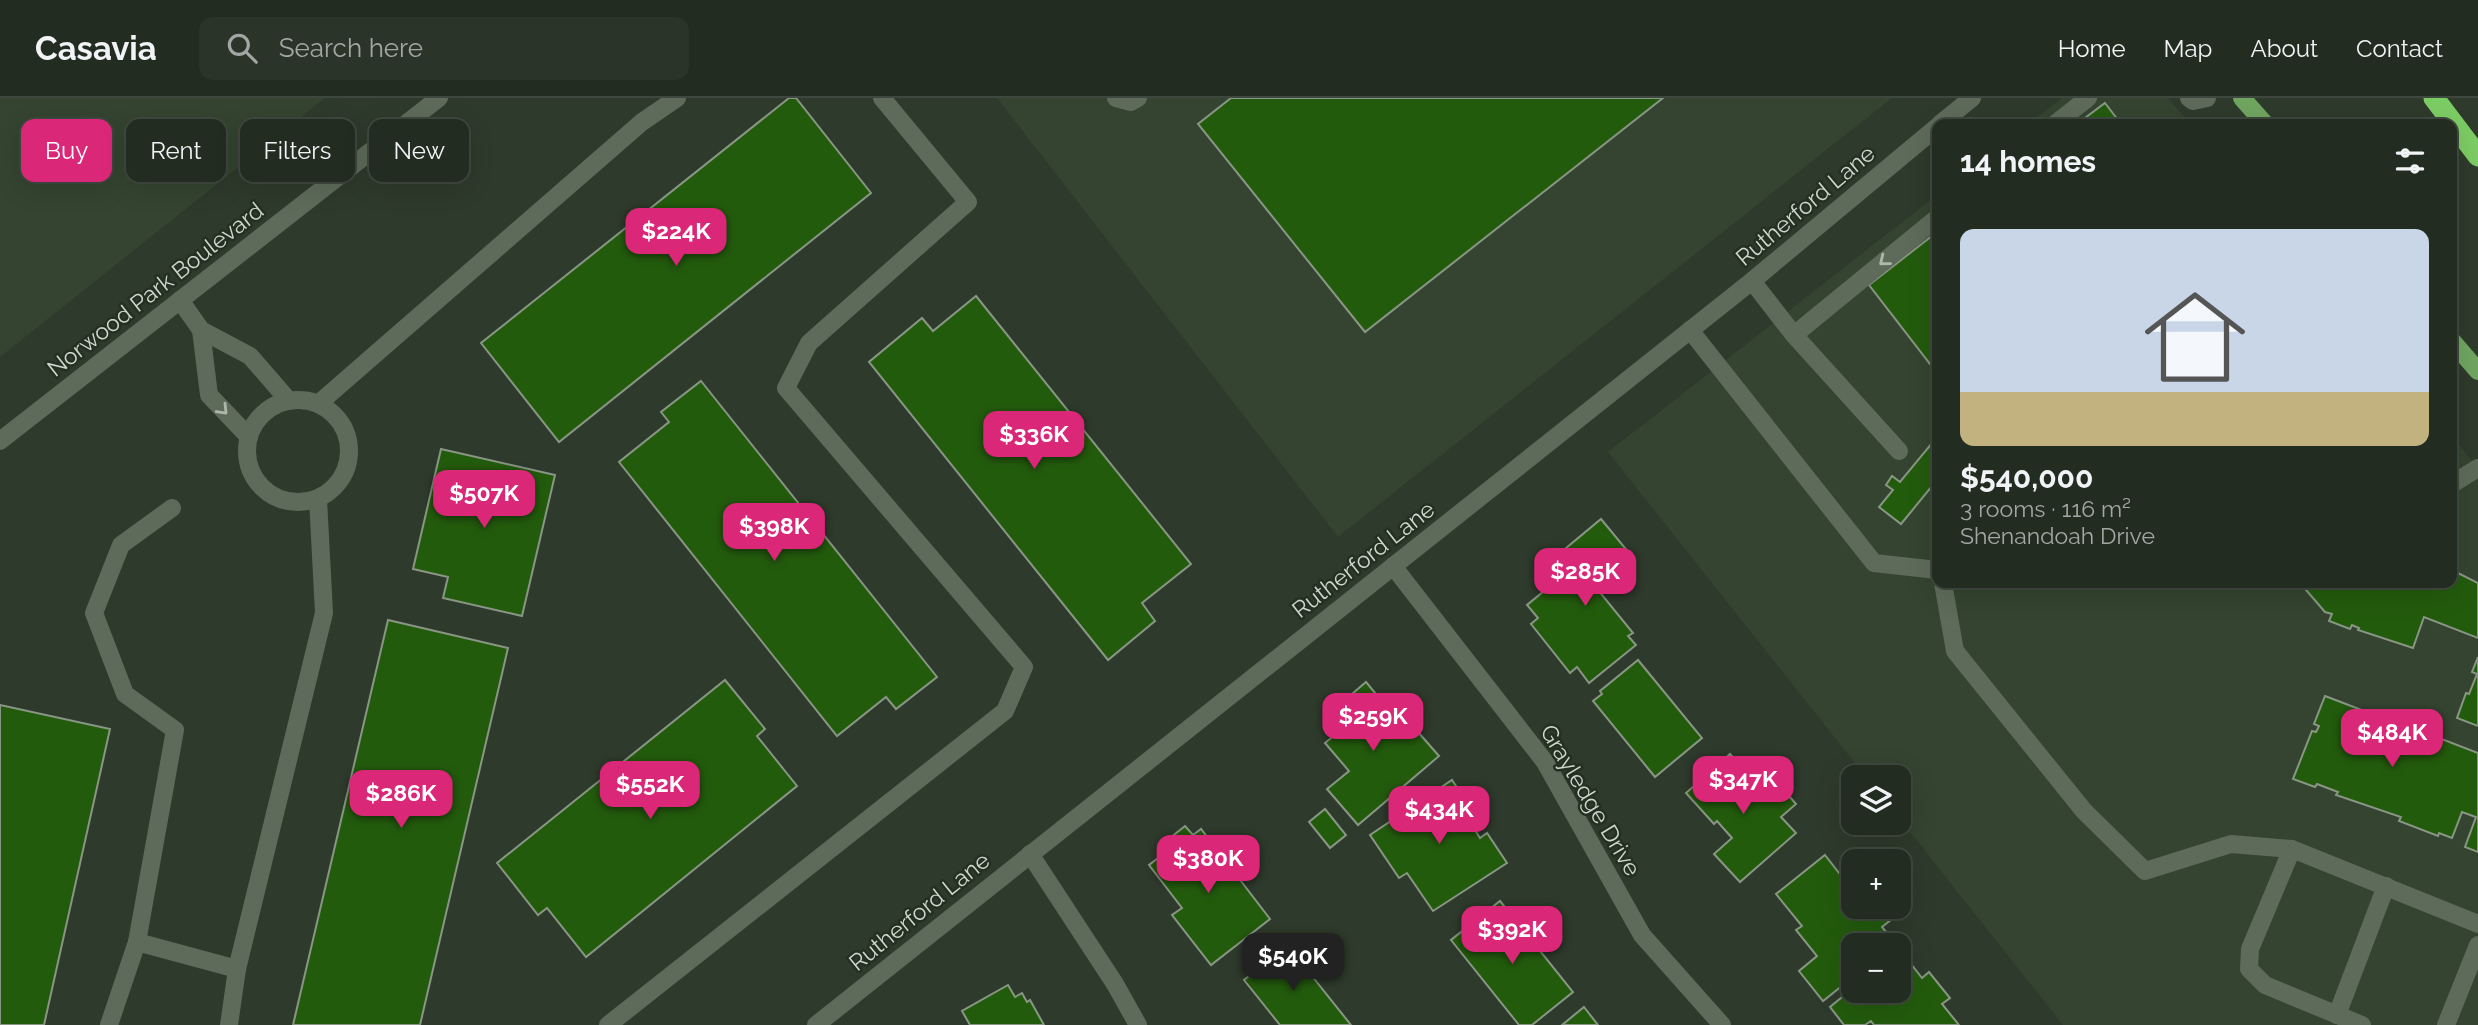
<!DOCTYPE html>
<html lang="en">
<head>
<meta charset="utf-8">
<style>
	:root { --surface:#222c20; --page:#2a3429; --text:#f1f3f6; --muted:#a2a7a5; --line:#3f483e; --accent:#db2777 }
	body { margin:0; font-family:Raleway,sans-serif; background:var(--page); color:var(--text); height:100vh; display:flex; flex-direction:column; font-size:26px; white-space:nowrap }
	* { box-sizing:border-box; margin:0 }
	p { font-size:23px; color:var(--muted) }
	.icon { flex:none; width:38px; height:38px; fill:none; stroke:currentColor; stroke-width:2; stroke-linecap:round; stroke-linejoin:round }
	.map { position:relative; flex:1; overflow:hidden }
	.panel { position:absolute; left:1932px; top:21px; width:525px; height:469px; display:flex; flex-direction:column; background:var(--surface); border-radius:14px; box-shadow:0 7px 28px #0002,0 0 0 2px var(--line) }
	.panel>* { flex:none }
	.banner { position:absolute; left:21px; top:21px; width:665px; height:63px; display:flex; gap:14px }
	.tools { position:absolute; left:1841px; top:667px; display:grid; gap:14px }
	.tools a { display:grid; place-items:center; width:70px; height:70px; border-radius:14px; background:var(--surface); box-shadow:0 7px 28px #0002,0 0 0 2px var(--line); font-size:35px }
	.price { position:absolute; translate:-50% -60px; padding:0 16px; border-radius:14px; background:var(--accent); color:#fff; font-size:23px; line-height:46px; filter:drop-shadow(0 2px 4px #0008) }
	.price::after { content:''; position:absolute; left:50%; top:42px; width:21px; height:16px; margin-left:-10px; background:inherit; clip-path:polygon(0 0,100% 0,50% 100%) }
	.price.active { background:#222; color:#fff }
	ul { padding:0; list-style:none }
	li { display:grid; align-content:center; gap:14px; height:371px; padding:0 28px }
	li span { display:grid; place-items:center; height:217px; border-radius:14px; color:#555 }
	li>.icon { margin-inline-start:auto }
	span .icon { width:126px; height:126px; fill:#fffc; stroke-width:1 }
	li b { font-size:30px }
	h2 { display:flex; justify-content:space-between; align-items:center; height:84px; padding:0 28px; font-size:30px }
	.pill { padding:0 24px; border-radius:14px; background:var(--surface); box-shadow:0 7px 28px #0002,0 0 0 2px var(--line); font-size:24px; line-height:63px }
	.pill.active { background:var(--accent); color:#fff }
	header { display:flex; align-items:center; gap:42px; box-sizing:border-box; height:98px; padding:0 35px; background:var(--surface); border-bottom:2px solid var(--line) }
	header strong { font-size:33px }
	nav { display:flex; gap:38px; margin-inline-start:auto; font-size:24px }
	.search { width:490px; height:63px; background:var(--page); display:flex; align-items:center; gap:18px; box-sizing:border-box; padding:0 24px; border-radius:14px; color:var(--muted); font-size:26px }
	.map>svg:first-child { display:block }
	.built { fill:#344430 }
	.building { fill:#235b0d; stroke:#899685; stroke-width:2 }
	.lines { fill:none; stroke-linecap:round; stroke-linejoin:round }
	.minor { stroke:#5e6b5a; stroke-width:18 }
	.major { stroke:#70a560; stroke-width:18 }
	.highway { stroke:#7ccc64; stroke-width:21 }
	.oneway { stroke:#adb7aa }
	.labels { text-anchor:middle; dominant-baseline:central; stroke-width:5; stroke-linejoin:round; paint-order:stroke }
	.street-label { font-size:23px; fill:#cfd7cd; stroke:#243021 }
</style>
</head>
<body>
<header>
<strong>Casavia</strong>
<div class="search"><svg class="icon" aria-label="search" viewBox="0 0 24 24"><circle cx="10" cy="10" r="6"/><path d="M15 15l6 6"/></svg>Search here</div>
<nav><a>Home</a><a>Map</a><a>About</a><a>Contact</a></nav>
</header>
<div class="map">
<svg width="2478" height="927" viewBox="0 0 2478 927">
	<rect width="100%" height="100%" fill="#2e3a2b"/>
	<g class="built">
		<path d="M0,0h325l-325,259z"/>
		<path d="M997,0h895l-554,439z"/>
		<path d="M2062,0h106l22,26h-162z"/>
		<path d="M1937,97v388h515v-147l26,32v557h-415l-164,-207v-41h-33l-258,-325z"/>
	</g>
	<g class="building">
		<path d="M789,0h7l75,95 -312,249 -78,-99z"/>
		<path d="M1231,0h432l-298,234 -167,-208z"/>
		<path d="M2105,5l16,21h-44z"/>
		<path d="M1937,134v141l-68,-88z"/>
		<path d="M976,198l215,268 -49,39 13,18 -47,39 -239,-298 53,-44 11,13z"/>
		<path d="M701,283l236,296 -41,32 -10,-12 -49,39 -218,-274 50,-40 -8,-10z"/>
		<path d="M1937,339v43l-36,44 -22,-17 14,-17 -7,-5 6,-9 8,6z"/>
		<path d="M441,351l114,26 -33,141 -79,-18 5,-21 -35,-8z"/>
		<path d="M1601,421l29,35 -37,30 40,49 -5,3 8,9 -47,38 -12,-16 -7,6 -39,-49 7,-6 -11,-13 50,-41 -12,-15z"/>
		<path d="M2452,472l26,13v55l-54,-21 -11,31 -55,-18 1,-2 -7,-3 -2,4 -21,-8 3,-7 -7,-2 -25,-29h152z"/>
		<path d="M388,522l120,28 -88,377h-127z"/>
		<path d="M2478,559v69l-21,-8 9,-25 3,1 8,-20 -5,-2z"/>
		<path d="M1638,562l64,78 -47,39 -62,-76 9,-7 -2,-3z"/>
		<path d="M725,582l40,49 -8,7 40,50 -211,171 -39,-49 -9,7 -41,-52z"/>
		<path d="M1366,584l39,47 6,-5 28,32 -81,69 -31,-36 22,-18 -24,-28 12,-10 -13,-15z"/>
		<path d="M2325,598l47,18 2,-4 22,9 -1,2 83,32v99l-13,-5 11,-30 -3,-1 -11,-4 -10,26 -13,-5 -1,3 -39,-15 2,-4 -65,-22 2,-3 -21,-8 -2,3 -22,-8 19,-48 4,1 3,-6 -5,-2z"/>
		<path d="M0,607l110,24 -66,296h-44z"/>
		<path d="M1730,656l39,45 13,-11 14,16 -15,13 15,16 -56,49 -26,-28 18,-16 -15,-17 -3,3 -28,-31z"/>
		<path d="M1452,682l30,45 -7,5 5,8 7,-5 20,30 -74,48 -26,-38 -8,5 -29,-43z"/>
		<path d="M1325,711l21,26 -16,13 -21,-26z"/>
		<path d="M1185,728l8,9 8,-6 69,90 -59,46 -39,-50 10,-7 -33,-43 26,-20 -5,-7z"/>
		<path d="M1825,757l28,36v15h37l7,9 -15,12 13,16 -42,2v32l-30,24 -24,-30 18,-15 -21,-26 6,-4 -26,-32z"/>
		<path d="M1500,803l73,91 -41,33h-13l-68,-85z"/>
		<path d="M1288,848l63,79h-71l-36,-45z"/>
		<path d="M1901,853l21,27 7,-6 21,26 -8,6 17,21h-85l-3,-4 -6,4h-21l-14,-18 23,-19v2h46v-38z"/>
		<path d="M1008,887l7,12 7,-4 5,9 3,-2 14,25h-74l-8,-14z"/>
		<path d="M1584,909l14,18h-36z"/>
	</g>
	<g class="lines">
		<g class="minor">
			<path d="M1116,0l15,4 7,-4"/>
			<path d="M2189,0l4,3 14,-3"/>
			<path d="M1940,26l32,-26"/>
			<path d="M2055,26l33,-26"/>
			<path d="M1752,183l42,54 105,116"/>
			<path d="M180,202l21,30 49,26 39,45"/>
			<path d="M201,232l8,65 40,42"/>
			<path d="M1690,232l184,233 63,7"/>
			<path d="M1794,237l143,-117"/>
			<circle cx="298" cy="353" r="51"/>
			<path d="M318,306l324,-282 35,-24"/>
			<path d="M0,343l439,-343"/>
			<path d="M2452,386l26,-16"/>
			<path d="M172,410l-51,37 -27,68 31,81 50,36 -38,212 100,27"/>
			<path d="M1393,468l152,196 97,173 80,90"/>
			<path d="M1943,485l12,68 129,160 61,60 86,-27 61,5 186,75"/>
			<path d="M2292,751l-42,100 -1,20 16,16 97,40"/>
			<path d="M1030,756l85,130 23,41"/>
			<path d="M2337,917l49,-129"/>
			<path d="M109,927l28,-83"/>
			<path d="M229,927l8,-56 87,-356 -6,-114"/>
			<path d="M608,927l397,-314 19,-44 -238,-279 23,-45 159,-141 -86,-104"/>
			<path d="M816,927l936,-744 185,-154"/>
			<path d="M2446,927l32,-80"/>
		</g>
		<g class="major">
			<path d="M2242,0l23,26"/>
			<path d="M2452,243l26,30"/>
		</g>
		<path class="highway" d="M2434,0l44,58"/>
	</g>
	<defs><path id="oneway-chevron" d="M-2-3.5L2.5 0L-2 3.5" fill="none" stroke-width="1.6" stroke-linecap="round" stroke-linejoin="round" transform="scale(1.75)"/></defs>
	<g class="oneway">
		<use href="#oneway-chevron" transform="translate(1884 163) rotate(141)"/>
		<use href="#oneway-chevron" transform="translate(223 312) rotate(46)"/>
	</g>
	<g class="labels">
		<g class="street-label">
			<text transform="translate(1805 107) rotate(-40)">Rutherford Lane</text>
			<text transform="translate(155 191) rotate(-38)">Norwood Park Boulevard</text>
			<text transform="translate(1363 461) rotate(-38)">Rutherford Lane</text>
			<text transform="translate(1591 702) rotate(59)">Grayledge Drive</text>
			<text transform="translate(919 813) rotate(-39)">Rutherford Lane</text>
		</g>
	</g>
</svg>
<div class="tools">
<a><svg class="icon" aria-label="layers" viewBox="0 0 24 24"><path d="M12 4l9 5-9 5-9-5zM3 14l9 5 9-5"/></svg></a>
<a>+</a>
<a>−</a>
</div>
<b class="price" style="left:676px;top:170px">$224K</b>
<b class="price" style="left:1034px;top:373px">$336K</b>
<b class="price" style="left:484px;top:432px">$507K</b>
<b class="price" style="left:774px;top:465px">$398K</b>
<b class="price" style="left:1585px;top:510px">$285K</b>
<b class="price" style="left:1373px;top:655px">$259K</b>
<b class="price" style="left:2392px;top:671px">$484K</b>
<b class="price" style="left:1743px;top:718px">$347K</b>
<b class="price" style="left:650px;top:723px">$552K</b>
<b class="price" style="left:401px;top:732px">$286K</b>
<b class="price" style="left:1439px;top:748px">$434K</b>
<b class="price" style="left:1208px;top:797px">$380K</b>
<b class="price" style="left:1512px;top:868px">$392K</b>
<b class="price active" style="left:1293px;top:895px">$540K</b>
<div class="banner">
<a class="pill active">Buy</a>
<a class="pill">Rent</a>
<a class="pill">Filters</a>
<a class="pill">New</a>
</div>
<section class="panel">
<h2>14 homes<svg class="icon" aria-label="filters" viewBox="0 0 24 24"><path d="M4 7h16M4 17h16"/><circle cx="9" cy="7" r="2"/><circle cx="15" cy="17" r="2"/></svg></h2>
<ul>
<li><span style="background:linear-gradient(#c9d6e8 75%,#c2b280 0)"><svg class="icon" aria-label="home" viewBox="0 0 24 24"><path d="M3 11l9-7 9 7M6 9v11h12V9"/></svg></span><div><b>$540,000</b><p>3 rooms · 116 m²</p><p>Shenandoah Drive</p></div></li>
</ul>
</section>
</div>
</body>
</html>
